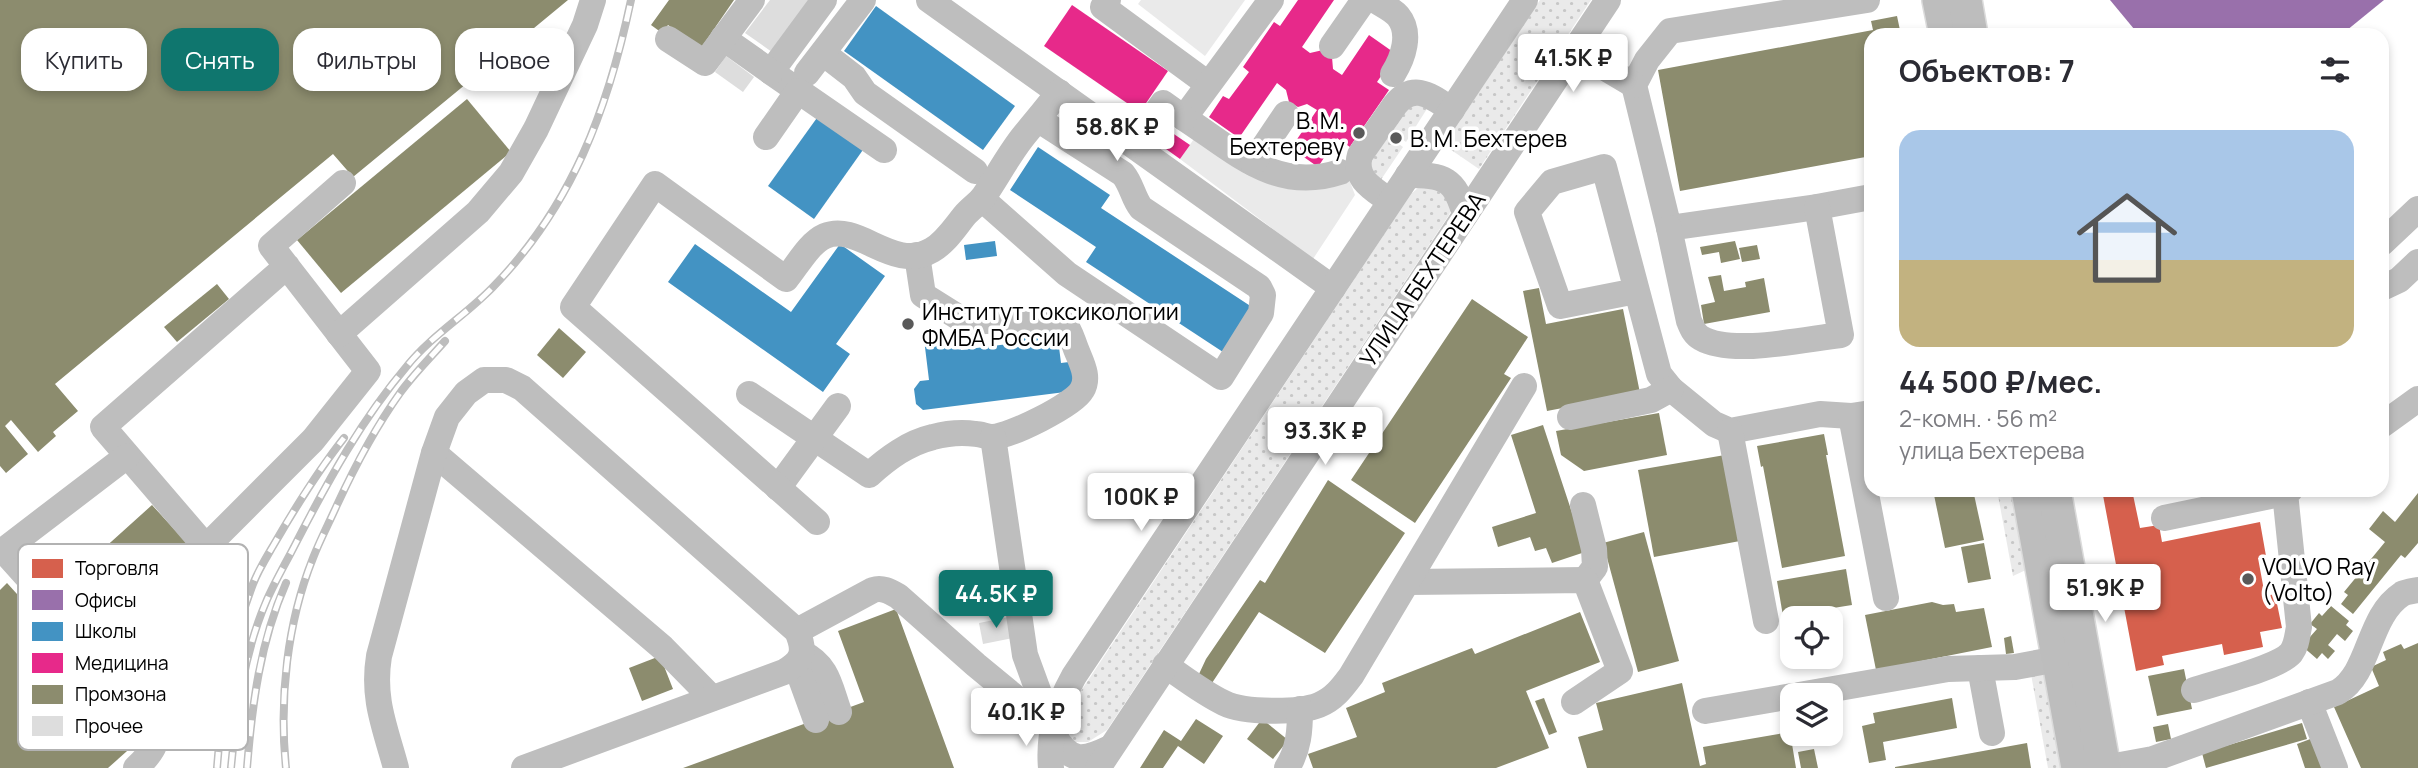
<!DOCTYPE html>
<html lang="ru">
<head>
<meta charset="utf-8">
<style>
	:root { --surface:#fff; --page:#f2f2f3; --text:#2b2b33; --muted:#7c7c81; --accent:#0f766e }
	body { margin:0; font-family:Manrope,sans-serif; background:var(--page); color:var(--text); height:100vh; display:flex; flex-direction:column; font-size:26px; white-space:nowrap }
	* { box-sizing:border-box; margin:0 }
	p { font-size:23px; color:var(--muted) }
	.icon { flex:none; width:38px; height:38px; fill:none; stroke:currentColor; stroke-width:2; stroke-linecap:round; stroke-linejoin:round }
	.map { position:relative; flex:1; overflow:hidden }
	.side { position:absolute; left:1864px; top:28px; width:525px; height:469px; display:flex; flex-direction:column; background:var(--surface); border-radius:21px; box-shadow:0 4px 10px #0003 }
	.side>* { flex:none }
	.hud { position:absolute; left:21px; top:28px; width:665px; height:63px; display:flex; gap:14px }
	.fabs { position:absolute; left:1780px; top:606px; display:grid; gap:14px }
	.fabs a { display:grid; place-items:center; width:63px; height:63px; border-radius:14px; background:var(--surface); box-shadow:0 4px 10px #0003; font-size:35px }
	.price { position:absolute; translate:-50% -60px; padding:0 16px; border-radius:7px; background:#fff; color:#222; font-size:23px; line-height:46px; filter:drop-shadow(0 2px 4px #0008) }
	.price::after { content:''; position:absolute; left:50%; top:42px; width:21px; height:16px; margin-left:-10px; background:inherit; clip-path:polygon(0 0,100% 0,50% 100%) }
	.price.active { background:var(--accent); color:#fff }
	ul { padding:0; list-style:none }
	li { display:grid; align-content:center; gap:14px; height:371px; padding:0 35px }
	li span { display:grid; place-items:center; height:217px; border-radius:21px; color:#555 }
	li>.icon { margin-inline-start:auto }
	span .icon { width:126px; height:126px; fill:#fffc; stroke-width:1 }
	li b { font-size:30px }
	h2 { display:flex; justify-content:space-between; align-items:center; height:84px; padding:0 35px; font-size:30px }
	.chip { padding:0 24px; border-radius:21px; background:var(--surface); box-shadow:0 4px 10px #0003; font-size:24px; line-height:63px }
	.chip.active { background:var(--accent); color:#fff }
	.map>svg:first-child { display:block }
	.grass { fill:url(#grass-dots) }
	.park { fill:#eaeaea }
	.shops { fill:#d6604d }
	.offices { fill:#9970ab }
	.schools { fill:#4393c3 }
	.health { fill:#e7298a }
	.industry { fill:#8c8c6e }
	.building { fill:#ddd }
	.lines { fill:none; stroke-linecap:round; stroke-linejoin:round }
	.major-casing { stroke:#dbdbdb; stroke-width:36 }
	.minor { stroke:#bebebe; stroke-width:26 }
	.major { stroke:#bdbdbd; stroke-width:33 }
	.rail-casing { stroke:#bdbdbd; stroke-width:8 }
	.rail { stroke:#fff; stroke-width:5; stroke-dasharray:16; stroke-linecap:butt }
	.poi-dot { fill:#595959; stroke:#fff; stroke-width:2.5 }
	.labels { text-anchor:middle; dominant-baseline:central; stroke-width:7; stroke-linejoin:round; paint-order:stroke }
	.poi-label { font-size:23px; fill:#000; stroke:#fff; text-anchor:start }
	.street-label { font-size:23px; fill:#000; stroke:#fff }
	.key { fill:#fff; stroke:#b2b2b2; stroke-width:2 }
	.key-label { font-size:19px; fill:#000 }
</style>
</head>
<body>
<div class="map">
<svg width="2418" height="768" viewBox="0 0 2418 768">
	<defs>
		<pattern id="grass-dots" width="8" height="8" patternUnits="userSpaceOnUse" patternTransform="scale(1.75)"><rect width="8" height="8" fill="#eaeaea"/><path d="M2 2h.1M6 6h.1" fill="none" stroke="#c7c7c7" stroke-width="1.8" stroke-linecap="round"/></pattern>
	</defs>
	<rect width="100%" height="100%" fill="#fff"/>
	<g class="grass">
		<path d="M1540,0h51l-112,169 -35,-24z"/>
		<path d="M1411,102l19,2 -24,38 -11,-8 -3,5 11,8 -25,37 -11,-19z"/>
		<path d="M1419,187l23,2 9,21 -2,5 -342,515 -19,12h-14c-13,-16 -3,-31 5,-48l332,-500z"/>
		<path d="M1997,490h17l14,79 -15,7z"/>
		<path d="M2047,673l18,95h-17l-17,-94z"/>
	</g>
	<g class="park">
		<path d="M1141,0h104l-40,56 -67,-52z"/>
		<path d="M1196,136l64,42 89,1 6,16 -42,64 -133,-100z"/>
	</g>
	<path class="shops" d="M2102,490h30l8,38 19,-3 3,17 98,-20 6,34 -8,2 7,38 10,-2 7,34 -22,4 3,15 -39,8 -2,-11 -60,12 2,9 -28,6z"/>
	<path class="offices" d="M2110,0h274l-43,35h-202z"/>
	<g class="schools">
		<path d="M876,6l139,100 -32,44 -139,-99z"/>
		<path d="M819,115l46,32 -51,72 -46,-33z"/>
		<path d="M1038,147l72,48 -9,13 154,101 -29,45 -140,-92 10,-15 -86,-57z"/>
		<path d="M995,241l2,15 -31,4 -2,-15z"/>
		<path d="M695,244l96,68 49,-68 45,32 -49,68 14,10 -27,38 -155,-110z"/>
		<path d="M1056,323l5,40 8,-1 8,5 -4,24 -150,19 -7,-6 -2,-15 6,-8 9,-1 -5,-41 35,-4 2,15 62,-8 -2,-15z"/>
	</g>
	<g class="health">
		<path d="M1298,0h36l-32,47 8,6 13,-3 9,7 1,12 9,6 27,-40 27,19 -19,28 12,8 -38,55 -1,2 -13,-9 -19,29 -27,-19 26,-38 -10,-6 -9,3 -9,-5 -3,-12 -9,-7 -38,55 -30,-21 14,-21 6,3 20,-27 -6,-5 31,-45 6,4z"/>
		<path d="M1072,5l96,66 -28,41 -96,-66z"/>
		<path d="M1162,126l28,19 -10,14 -28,-20z"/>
	</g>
	<g class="industry">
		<path d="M0,0h568l-215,177 -20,-23 -278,230 23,27 -25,21 3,4 -18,16 -27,-32 -6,6 23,28 -22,19 -6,-7z"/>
		<path d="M669,0h65l-33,48 -33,-23 -6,8 -11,-8z"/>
		<path d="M1897,16l4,19h-30v121l-191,35 -22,-121 215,-40 -2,-9z"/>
		<path d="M467,99l44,53 -170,141 -44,-53z"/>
		<path d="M1735,241l5,18 -19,4 -2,-11 -17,3 -2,-8z"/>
		<path d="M1757,245l3,14 -18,3 -3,-14z"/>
		<path d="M1721,275l3,16 22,-4 -1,-5 19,-4 6,34 -66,12 -3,-19 14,-3 -7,-25z"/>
		<path d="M217,284l12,15 -52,43 -13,-15z"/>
		<path d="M1539,288l7,36 77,-15 17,84 -93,18 -24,-120z"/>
		<path d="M1472,299l56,38 -24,37 7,4 -96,145 -64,-43z"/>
		<path d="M559,328l27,24 -23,26 -26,-23z"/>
		<path d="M1659,413l8,42 -83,16 -23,-16 -5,-24z"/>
		<path d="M1543,425l42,127 -33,11 -6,-15 -11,3 -5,-14 -32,10 -6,-20 44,-14 -25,-78z"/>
		<path d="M1824,434l4,21h-2l19,101 -63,12 -19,-102 -2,1 -4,-21z"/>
		<path d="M1725,455l15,86 -86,16 -16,-87z"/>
		<path d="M1328,480l77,53 -80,120 -66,-41 -47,71 -13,-9 7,-15 54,-79 5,3z"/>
		<path d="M1933,490h40l11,50 -39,8z"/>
		<path d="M2418,493v50l-13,15 -4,-3 -48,59 -12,-10 7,-9 -4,-3 41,-50 -16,-13 14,-18 12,11z"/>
		<path d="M152,505l66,72 -25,22 11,13 -13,13 6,6 -52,48 -84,-92z"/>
		<path d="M1644,532l35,129 -41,11 -35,-129z"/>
		<path d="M1984,543l7,36 -23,4 -7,-36z"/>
		<path d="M1846,569l6,36 -69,11 -6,-35z"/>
		<path d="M7,583l138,152 -37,33h-108v-178z"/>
		<path d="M1932,602l11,3 11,-1 2,8 28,-4 8,39 -116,23 -11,-55z"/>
		<path d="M2331,606l18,15 -3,4 7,6 -8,10 -8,-7 -9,11 7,6 -7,8 -6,-6 -5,6 -15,-13 15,-17 -7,-5 9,-11 3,3z"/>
		<path d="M896,609l58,159h-271l181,-66 -26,-71z"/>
		<path d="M1580,612l20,50 -74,29 23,57 -53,20h-183l-5,-14 49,-17 -11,-29 39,-16 -3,-9 90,-35 3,6z"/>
		<path d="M2011,636l3,17 -8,1 -2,-16z"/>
		<path d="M2418,643v125h-57l-27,-61 45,-21 -8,-19 15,-7 -3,-8 18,-8 3,5z"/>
		<path d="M660,656l13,33 -31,12 -13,-33z"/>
		<path d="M2184,669l8,40 -35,7 -9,-40z"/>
		<path d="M1682,683l18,83 6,-2 -3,-17 87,-15 6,36h-209l-9,-31 25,-7 -7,-27z"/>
		<path d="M1544,698l13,34 -8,3 -14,-34z"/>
		<path d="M1952,698l5,30 -74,14 3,18 -17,3 -7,-37 13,-3 -2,-10z"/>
		<path d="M1196,719l27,17 -19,28 -26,-18 -15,22h-23l24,-38 17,11z"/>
		<path d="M1262,719l26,21 -15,19 -26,-20z"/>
		<path d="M2302,723l5,16 -101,29 -4,-15z"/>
		<path d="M2168,724l3,15 -15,3 -3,-15z"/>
		<path d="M2313,738l10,30h-18l-8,-24z"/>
		<path d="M2027,743l4,25h-136v-1z"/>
		<path d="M1814,749l4,19h-17l-3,-16z"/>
	</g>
	<g class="building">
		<path d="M770,0h41l-39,52 -27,-19z"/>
		<path d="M726,56l28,21 -11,15 -28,-20z"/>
		<path d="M1009,617l4,21 -30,6 -4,-21z"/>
	</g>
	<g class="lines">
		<defs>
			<g id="major">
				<path d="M1939,0l7,35"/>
				<path d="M1965,0l6,35"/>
				<path d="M2028,490l50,278"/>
				<path d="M2054,490l50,278"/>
			</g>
		</defs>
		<use href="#major" class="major-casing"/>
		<g class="minor">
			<path d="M824,0l-53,72 113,78"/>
			<path d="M929,0l404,288"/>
			<path d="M1108,0l-5,7 105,77"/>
			<path d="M1271,0l-87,118c51,33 91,75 156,54"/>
			<path d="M1375,0c7,5 18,10 23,16 14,17 5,42 -5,58"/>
			<path d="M1867,0l-197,31 -23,29 -13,25 35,143 148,-21 54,-10"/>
			<path d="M723,38l48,34"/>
			<path d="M668,39l37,24 47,-63"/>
			<path d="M1332,46l32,-46"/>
			<path d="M1575,50l59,35"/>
			<path d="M823,53l31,24 11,16 110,78"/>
			<path d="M807,73l56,-73"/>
			<path d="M766,137l32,-46"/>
			<path d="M1133,145l30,-42 21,15"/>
			<path d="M1253,163l33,-49"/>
			<path d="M1408,175c36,0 47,3 57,40"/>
			<path d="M982,199l85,75 154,103 40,-64 2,-18 -4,-8 -118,-79c-8,-10 -9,-23 -18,-34l-84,-54"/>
			<path d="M1390,201c-17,-12 -37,-22 -30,-46l35,-50c19,-24 37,-8 57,5"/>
			<path d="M1669,228l20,93c3,7 5,13 12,17 31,18 104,1 140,-3l-24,-128"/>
			<path d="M2382,243l36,-34"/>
			<path d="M287,266l-184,161 103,120 107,-107 55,-69 -97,-125 72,-63"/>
			<path d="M2382,288l17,-8 19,-18"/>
			<path d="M1636,291l-76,15 -33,-94 25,-30 52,-15 55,207 12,15 43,35 16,7 90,-17 31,2 20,-3"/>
			<path d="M339,334l139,-122 33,-39 25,-44 49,-104 8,-25"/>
			<path d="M749,394l120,81c19,-17 39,-32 64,-38 15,-4 29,-5 43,-3 5,0 11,3 16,3 17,0 82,-32 90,-47 8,-13 -1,-28 -6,-41 -7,-18 -8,-31 -30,-31l-80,4 -43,-27 -6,-40"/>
			<path d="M1851,416l35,182"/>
			<path d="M1570,417l81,-17 20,-11"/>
			<path d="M2382,425l36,-26"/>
			<path d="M1730,431l36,190"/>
			<path d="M993,437l32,218 30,82c16,27 30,23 55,11"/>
			<path d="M434,453l229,195 49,50"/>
			<path d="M778,488l60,-82"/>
			<path d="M1583,505l11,44 1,18 -10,13"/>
			<path d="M2164,518l121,-25"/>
			<path d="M817,522l-244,-215 82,-123 131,95c11,-13 23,-36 39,-43 34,-14 68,37 107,14 14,-8 23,-23 33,-35 6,-7 14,-12 19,-19 13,-19 24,-40 38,-58 12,-15 25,-30 37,-46"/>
			<path d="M4,551l148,165c9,25 2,35 -16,52"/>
			<path d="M0,553l127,-97"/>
			<path d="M1408,582l177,-2 35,91 -46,31"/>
			<path d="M797,631l76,-41c9,-3 16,1 25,6l78,69 74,61"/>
			<path d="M802,653c26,12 28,34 37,59"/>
			<path d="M796,665l20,55"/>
			<path d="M1165,665c19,13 38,28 59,38 20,10 75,10 95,2 15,-6 23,-17 32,-29l173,-290"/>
			<path d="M1980,668l12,65"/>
			<path d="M2194,690c21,-7 84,-22 97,-37 6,-8 6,-17 8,-26l-14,-134 5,-3"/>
			<path d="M1799,695l149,-26 67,-2 43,-8"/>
			<path d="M2309,702l26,66"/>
			<path d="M1705,711l87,-15"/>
			<path d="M396,768c-11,-41 -24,-69 -17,-112l55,-203 13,-36 19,-24 18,-13h22l16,8 275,243c9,21 6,30 -13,41l-260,96"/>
			<path d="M1051,768c-3,-35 6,-61 23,-92l451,-676"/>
			<path d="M1098,768l510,-768"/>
			<path d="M1287,768c12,-19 13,-38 13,-59"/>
			<path d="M2104,768l49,-9 185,-67c33,-20 29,-75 64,-98 4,-2 11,-3 16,-4"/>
		</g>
		<use href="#major" class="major"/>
		<defs>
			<g id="rail">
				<path d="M217,768c5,-63 13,-124 36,-184 5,-13 13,-26 20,-38 22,-38 44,-74 71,-108"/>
				<path d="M231,768c5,-55 13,-115 35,-166 9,-21 21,-41 31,-61 32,-62 65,-122 110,-175 24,-30 59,-51 86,-79 79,-81 115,-178 138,-287"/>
				<path d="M247,768c5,-63 13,-126 39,-185"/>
				<path d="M286,768c-7,-69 1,-145 27,-210 7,-18 16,-35 24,-53 18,-39 38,-77 63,-112 13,-18 30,-35 45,-52"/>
			</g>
		</defs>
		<use href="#rail" class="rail-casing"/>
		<use href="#rail" class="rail"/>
	</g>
	<g class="poi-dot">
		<circle cx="1359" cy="133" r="7"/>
		<circle cx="1396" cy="138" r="7"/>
		<circle cx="908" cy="324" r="7"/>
		<circle cx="2248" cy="579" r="7"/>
	</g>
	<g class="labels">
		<g class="poi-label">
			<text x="1345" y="120" text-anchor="end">В. М.<tspan x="1345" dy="26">Бехтереву</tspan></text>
			<text x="1410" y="138">В. М. Бехтерев</text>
			<text x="922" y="311">Институт токсикологии<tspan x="922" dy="26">ФМБА России</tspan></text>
			<text x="2262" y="566">VOLVO Ray<tspan x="2262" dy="26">(Volto)</tspan></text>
		</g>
		<g class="street-label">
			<text transform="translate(1422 279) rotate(-56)">УЛИЦА БЕХТЕРЕВА</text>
		</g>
	</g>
	<rect x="18" y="544" width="230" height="206" rx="10" class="key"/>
	<rect x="32" y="559" width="31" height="19" fill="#d6604d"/>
	<rect x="32" y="590" width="31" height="20" fill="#9970ab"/>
	<rect x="32" y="622" width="31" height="19" fill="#4393c3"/>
	<rect x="32" y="653" width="31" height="20" fill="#e7298a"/>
	<rect x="32" y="685" width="31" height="19" fill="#8c8c6e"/>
	<rect x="32" y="716" width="31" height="20" fill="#ddd"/>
	<g class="key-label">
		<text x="75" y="575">Торговля</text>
		<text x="75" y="607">Офисы</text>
		<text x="75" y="638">Школы</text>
		<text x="75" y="670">Медицина</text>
		<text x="75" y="701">Промзона</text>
		<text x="75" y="733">Прочее</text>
	</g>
</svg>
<div class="fabs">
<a><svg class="icon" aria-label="locate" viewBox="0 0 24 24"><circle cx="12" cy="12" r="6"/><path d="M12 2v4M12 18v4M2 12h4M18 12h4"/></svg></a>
<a><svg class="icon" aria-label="layers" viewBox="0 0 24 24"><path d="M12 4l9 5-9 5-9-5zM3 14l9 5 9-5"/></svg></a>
</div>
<b class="price" style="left:1573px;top:94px">41.5K ₽</b>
<b class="price" style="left:1117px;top:163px">58.8K ₽</b>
<b class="price" style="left:1325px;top:467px">93.3K ₽</b>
<b class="price" style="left:1141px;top:533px">100K ₽</b>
<b class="price" style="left:2105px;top:624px">51.9K ₽</b>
<b class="price active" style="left:996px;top:630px">44.5K ₽</b>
<b class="price" style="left:1026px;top:748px">40.1K ₽</b>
<div class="hud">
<a class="chip">Купить</a>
<a class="chip active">Снять</a>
<a class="chip">Фильтры</a>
<a class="chip">Новое</a>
</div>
<section class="side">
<h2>Объектов: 7<svg class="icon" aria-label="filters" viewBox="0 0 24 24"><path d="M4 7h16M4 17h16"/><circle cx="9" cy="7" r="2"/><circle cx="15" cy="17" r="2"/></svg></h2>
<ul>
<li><span style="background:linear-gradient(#a9c7e8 60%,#c2b280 0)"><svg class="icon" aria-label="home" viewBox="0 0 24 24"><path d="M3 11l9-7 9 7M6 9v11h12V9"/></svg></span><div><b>44 500 ₽/мес.</b><p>2-комн. · 56 m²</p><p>улица Бехтерева</p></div></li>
</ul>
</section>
</div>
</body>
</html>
